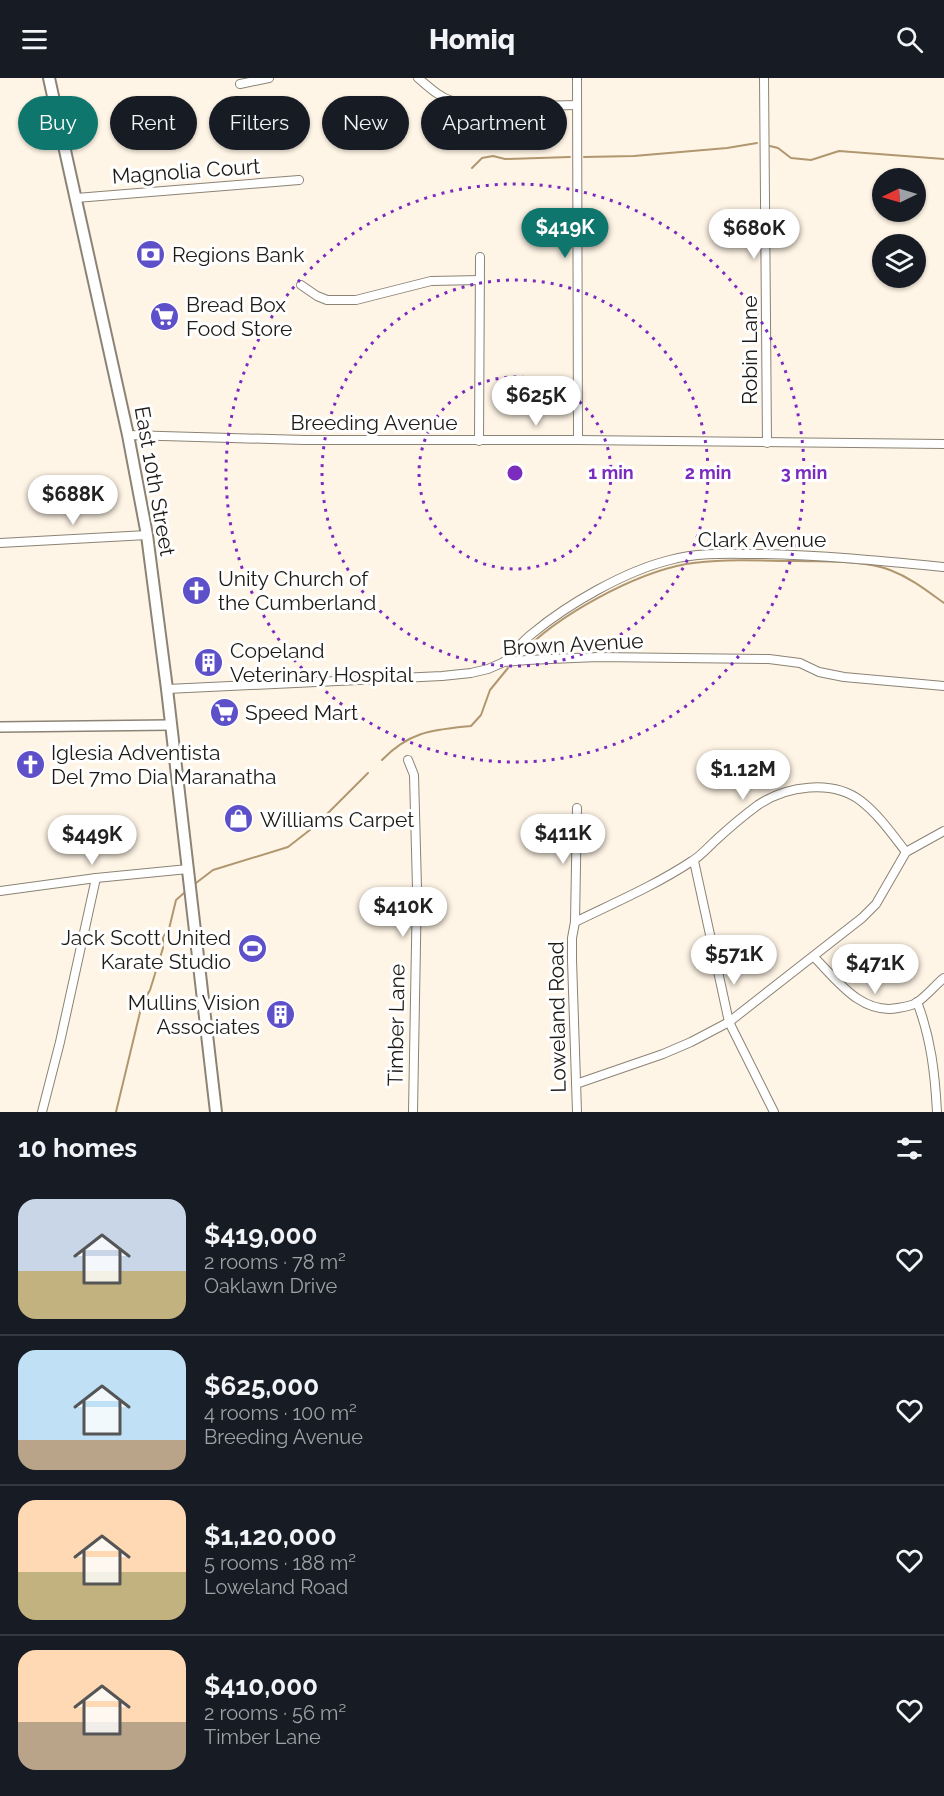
<!DOCTYPE html>
<html lang="en">
<head>
<meta charset="utf-8">
<style>
	:root { --surface:#171b24; --page:#242831; --text:#f1f3f6; --muted:#9ea1a6; --line:#363941; --accent:#0f766e }
	body { margin:0; font-family:Raleway,sans-serif; background:var(--page); color:var(--text); height:100vh; display:flex; flex-direction:column; font-size:22px; white-space:nowrap }
	* { box-sizing:border-box; margin:0 }
	p { font-size:20px; color:var(--muted) }
	.icon { flex:none; width:33px; height:33px; fill:none; stroke:currentColor; stroke-width:2; stroke-linecap:round; stroke-linejoin:round }
	.map { position:relative; height:1034px; overflow:hidden }
	.side { display:flex; flex-direction:column; background:var(--surface); flex:1 }
	.side>* { flex:none }
	.top-card { position:absolute; left:18px; top:18px; width:600px; height:54px; display:flex; gap:12px }
	.needle { width:39px; rotate:265deg }
	.controls { position:absolute; left:872px; top:90px; display:grid; gap:12px }
	.controls a { display:grid; place-items:center; width:54px; height:54px; border-radius:50%; background:var(--surface); box-shadow:0 2px 4px #0004; font-size:30px }
	.price { position:absolute; translate:-50% -51px; padding:0 14px; border-radius:21px; background:#fff; color:#222; font-size:20px; line-height:39px; filter:drop-shadow(0 2px 3px #0008) }
	.price::after { content:''; position:absolute; left:50%; top:36px; width:18px; height:14px; margin-left:-9px; background:inherit; clip-path:polygon(0 0,100% 0,50% 100%) }
	.price.active { background:var(--accent); color:#fff }
	ul { padding:0; list-style:none }
	li { display:flex; align-items:center; gap:18px; height:150px; padding:0 18px }
	li+li { border-top:2px solid var(--line) }
	li span { display:grid; place-items:center; flex:none; width:168px; height:120px; border-radius:18px; color:#555 }
	li>.icon { margin-inline-start:auto }
	span .icon { width:72px; height:72px; fill:#fffc; stroke-width:1 }
	li b { font-size:26px }
	h2 { display:flex; justify-content:space-between; align-items:center; height:72px; padding:0 18px; font-size:26px }
	.tag { padding:0 21px; border-radius:27px; background:var(--surface); box-shadow:0 2px 4px #0004; font-size:21px; line-height:54px }
	.tag.active { background:var(--accent); color:#fff }
	header { display:flex; justify-content:space-between; align-items:center; height:78px; padding:0 18px; background:var(--surface); font-size:27px; font-weight:800 }
	.map>svg:first-child { display:block }
	.lines { fill:none; stroke-linecap:round; stroke-linejoin:round }
	.stream { stroke:#b09770; stroke-width:2 }
	.minor-casing { stroke:#8b8375; stroke-width:10 }
	.tertiary-casing { stroke:#8b8375; stroke-width:12 }
	.secondary-casing { stroke:#8b8375; stroke-width:14 }
	.minor { stroke:#fff; stroke-width:8 }
	.tertiary { stroke:#fff; stroke-width:9 }
	.secondary { stroke:#fff; stroke-width:10 }
	.ring { fill:none; stroke:#7b2cbf; stroke-width:3; stroke-dasharray:3 6 }
	.labels { text-anchor:middle; dominant-baseline:central; stroke-width:6; stroke-linejoin:round; paint-order:stroke }
	.street-label { font-size:21px; fill:#1e1a15; stroke:#fff }
	.poi-label { font-size:21px; fill:#1e1a15; stroke:#fff; text-anchor:start }
	.centre { fill:#7b2cbf; stroke:#fff; stroke-width:3 }
	.ring-label { font-size:18px; text-anchor:middle; font-weight:bold; fill:#7b2cbf; stroke:#fff; stroke-width:6; stroke-linejoin:round; paint-order:stroke }
</style>
</head>
<body>
<header><svg class="icon" aria-label="menu" viewBox="0 0 24 24"><path d="M4 6h16M4 12h16M4 18h16"/></svg>Homiq<svg class="icon" aria-label="search" viewBox="0 0 24 24"><circle cx="10" cy="10" r="6"/><path d="M15 15l6 6"/></svg></header>
<div class="map">
<svg width="944" height="1034" viewBox="0 0 944 1034">
	<rect width="100%" height="100%" fill="#fff5e6"/>
	<g class="lines">
		<g class="stream">
			<path d="M770,68l8,2 13,10 20,2 28,-9 105,8"/>
			<path d="M584,79l50,-1 93,-8 30,-5"/>
			<path d="M472,90l10,-10 11,-2 12,3 65,-2"/>
			<path d="M520,577c36,-39 113,-81 166,-91 36,-6 76,-3 113,-3 29,1 64,-1 91,9 21,8 36,20 54,33"/>
			<path d="M382,682c28,-29 51,-30 89,-34l10,-11 9,-25 18,-22"/>
			<path d="M196,805l17,-13 75,-23 27,-21 53,-53"/>
			<path d="M116,1034l26,-108 8,-14 13,-42v-11l6,-8 7,-29 8,-7"/>
		</g>
		<defs>
			<g id="minor">
				<path d="M418,0c11,9 21,19 34,23 30,11 92,4 125,4"/>
				<path d="M577,0l1,362"/>
				<path d="M764,0l3,365"/>
				<path d="M240,6l29,-6"/>
				<path d="M76,120l223,-18"/>
				<path d="M301,207l16,11 10,4h29l75,-19 49,-1"/>
				<path d="M128,357l176,5h274l366,4"/>
				<path d="M479,363l1,-184"/>
				<path d="M0,465l147,-8"/>
				<path d="M504,584c10,-9 18,-21 29,-29 35,-29 92,-62 137,-73 30,-8 60,-6 91,-6 62,1 122,7 183,13"/>
				<path d="M167,611l275,-13 29,-3 17,-4 16,-7 23,-2 71,-3 171,2 31,4 19,9 25,5 100,9"/>
				<path d="M408,682l6,15 3,113 -4,224"/>
				<path d="M694,783l35,161 45,90"/>
				<path d="M0,813l96,-13 92,-9"/>
				<path d="M575,844c39,-19 81,-37 117,-61 9,-5 16,-14 24,-21 13,-12 27,-24 42,-35 28,-19 74,-26 103,-4 18,14 31,33 45,51"/>
				<path d="M814,879c23,23 47,58 84,51 6,-1 13,-2 18,-5 10,-6 19,-18 28,-25"/>
				<path d="M917,924c14,36 18,72 20,110"/>
				<path d="M576,1006l87,-30 28,-12 38,-20 133,-104 14,-14 30,-52 38,-21"/>
				<path d="M42,1034l18,-70 36,-164"/>
				<path d="M577,1034l-5,-152v-22l3,-16 2,-114"/>
			</g>
			<path id="tertiary" d="M0,649l171,-2"/>
			<path id="secondary" d="M49,0l79,357 19,100 20,154 49,423"/>
		</defs>
		<use href="#minor" class="minor-casing"/>
		<use href="#tertiary" class="tertiary-casing"/>
		<use href="#secondary" class="secondary-casing"/>
		<use href="#minor" class="minor"/>
		<use href="#tertiary" class="tertiary"/>
		<use href="#secondary" class="secondary"/>
	</g>
	<g class="ring">
		<circle cx="515" cy="395" r="96"/>
		<circle cx="515" cy="395" r="193"/>
		<circle cx="515" cy="395" r="289"/>
	</g>
	<defs>
		<symbol id="bank-disc" viewBox="-11 -11 22 22"><circle r="9.5" fill="#5e50c9" stroke="#fff"/><path d="M-6-4H6V4H-6ZM0-2.3a2.3 2.3 0 1 0 0 4.6a2.3 2.3 0 1 0 0-4.6Z" fill="#fff"/></symbol>
		<symbol id="supermarket-disc" viewBox="-11 -11 22 22"><circle r="9.5" fill="#5e50c9" stroke="#fff"/><path d="M-6-5.5h2.5l.6 2H6L4.5 2H-2.5L-4.4-4H-6ZM-1.5 3.2a1.3 1.3 0 1 0 .1 0ZM3 3.2a1.3 1.3 0 1 0 .1 0Z" fill="#fff"/></symbol>
		<symbol id="church-disc" viewBox="-11 -11 22 22"><circle r="9.5" fill="#5e50c9" stroke="#fff"/><path d="M-1.2-6h2.4v3.5h3.3v2.4h-3.3V6h-2.4V-.1h-3.3v-2.4h3.3Z" fill="#fff"/></symbol>
		<symbol id="building-disc" viewBox="-11 -11 22 22"><circle r="9.5" fill="#5e50c9" stroke="#fff"/><path d="M-4-6H4V6H1V3H-1V6H-4ZM-2.5-4.3h1.7v1.8h-1.7ZM.8-4.3h1.7v1.8H.8ZM-2.5-1h1.7V.8h-1.7ZM.8-1h1.7V.8H.8Z" fill="#fff"/></symbol>
		<symbol id="shop-disc" viewBox="-11 -11 22 22"><circle r="9.5" fill="#5e50c9" stroke="#fff"/><path d="M-5-2.5h2.3a2.7 3.5 0 0 1 5.4 0H5L5.5 6h-11ZM-1.5-2.5h3a1.5 2.3 0 0 0-3 0Z" fill="#fff"/></symbol>
		<symbol id="stadium-disc" viewBox="-11 -11 22 22"><circle r="9.5" fill="#5e50c9" stroke="#fff"/><path d="M0-5a6.5 5 0 1 0 0 10a6.5 5 0 1 0 0-10ZM-3.5-1.8h7v3.6h-7Z" fill="#fff"/></symbol>
	</defs>
	<g fill-rule="evenodd">
		<use href="#bank-disc" x="134" y="160" width="33" height="33"/>
		<use href="#supermarket-disc" x="148" y="222" width="33" height="33"/>
		<use href="#church-disc" x="180" y="496" width="33" height="33"/>
		<use href="#building-disc" x="192" y="568" width="33" height="33"/>
		<use href="#supermarket-disc" x="208" y="618" width="33" height="33"/>
		<use href="#church-disc" x="14" y="670" width="33" height="33"/>
		<use href="#shop-disc" x="222" y="724" width="33" height="33"/>
		<use href="#stadium-disc" x="236" y="854" width="33" height="33"/>
		<use href="#building-disc" x="264" y="920" width="33" height="33"/>
	</g>
	<g class="labels">
		<g class="street-label">
			<text transform="translate(186 93) rotate(-4)">Magnolia Court</text>
			<text transform="translate(749 272) rotate(-90)">Robin Lane</text>
			<text x="374" y="344">Breeding Avenue</text>
			<text transform="translate(155 403) rotate(80)">East 10th Street</text>
			<text x="762" y="461">Clark Avenue</text>
			<text transform="translate(573 566) rotate(-3)">Brown Avenue</text>
			<text transform="translate(557 939) rotate(-91)">Loweland Road</text>
			<text transform="translate(396 947) rotate(-89)">Timber Lane</text>
		</g>
		<g class="poi-label">
			<text x="172" y="176">Regions Bank</text>
			<text x="186" y="226">Bread Box<tspan x="186" dy="24">Food Store</tspan></text>
			<text x="218" y="500">Unity Church of<tspan x="218" dy="24">the Cumberland</tspan></text>
			<text x="230" y="572">Copeland<tspan x="230" dy="24">Veterinary Hospital</tspan></text>
			<text x="245" y="634">Speed Mart</text>
			<text x="51" y="674">Iglesia Adventista<tspan x="51" dy="24">Del 7mo Dia Maranatha</tspan></text>
			<text x="260" y="741">Williams Carpet</text>
			<text x="231" y="859" text-anchor="end">Jack Scott United<tspan x="231" dy="24">Karate Studio</tspan></text>
			<text x="260" y="924" text-anchor="end">Mullins Vision<tspan x="260" dy="24">Associates</tspan></text>
		</g>
	</g>
	<circle cx="515" cy="395" r="9" class="centre"/>
	<g class="ring-label">
		<text x="611" y="401">1 min</text>
		<text x="708" y="401">2 min</text>
		<text x="804" y="401">3 min</text>
	</g>
</svg>
<div class="controls">
<a><svg class="needle" viewBox="-14 -14 28 28"><path d="M0-13l5 13h-10z" fill="#e53935"/><path d="M0 13l5-13h-10z" fill="#9ea1a6"/></svg></a>
<a><svg class="icon" aria-label="layers" viewBox="0 0 24 24"><path d="M12 4l9 5-9 5-9-5zM3 14l9 5 9-5"/></svg></a>
</div>
<b class="price active" style="left:565px;top:181px">$419K</b>
<b class="price" style="left:754px;top:182px">$680K</b>
<b class="price" style="left:536px;top:349px">$625K</b>
<b class="price" style="left:73px;top:448px">$688K</b>
<b class="price" style="left:743px;top:723px">$1.12M</b>
<b class="price" style="left:563px;top:787px">$411K</b>
<b class="price" style="left:92px;top:788px">$449K</b>
<b class="price" style="left:403px;top:860px">$410K</b>
<b class="price" style="left:734px;top:908px">$571K</b>
<b class="price" style="left:875px;top:917px">$471K</b>
<div class="top-card">
<a class="tag active">Buy</a>
<a class="tag">Rent</a>
<a class="tag">Filters</a>
<a class="tag">New</a>
<a class="tag">Apartment</a>
</div>
</div>
<section class="side">
<h2>10 homes<svg class="icon" aria-label="filters" viewBox="0 0 24 24"><path d="M4 7h16M4 17h16"/><circle cx="9" cy="7" r="2"/><circle cx="15" cy="17" r="2"/></svg></h2>
<ul>
<li><span style="background:linear-gradient(#c9d6e8 60%,#c2b280 0)"><svg class="icon" aria-label="home" viewBox="0 0 24 24"><path d="M3 11l9-7 9 7M6 9v11h12V9"/></svg></span><div><b>$419,000</b><p>2 rooms · 78 m²</p><p>Oaklawn Drive</p></div><svg class="icon" aria-label="heart" viewBox="0 0 24 24"><path d="M12 20l-8-8c-3-5 5-10 8-4 3-6 11-1 8 4z"/></svg></li>
<li><span style="background:linear-gradient(#bfe0f5 75%,#b9a48a 0)"><svg class="icon" aria-label="home" viewBox="0 0 24 24"><path d="M3 11l9-7 9 7M6 9v11h12V9"/></svg></span><div><b>$625,000</b><p>4 rooms · 100 m²</p><p>Breeding Avenue</p></div><svg class="icon" aria-label="heart" viewBox="0 0 24 24"><path d="M12 20l-8-8c-3-5 5-10 8-4 3-6 11-1 8 4z"/></svg></li>
<li><span style="background:linear-gradient(#ffd9b3 60%,#c2b280 0)"><svg class="icon" aria-label="home" viewBox="0 0 24 24"><path d="M3 11l9-7 9 7M6 9v11h12V9"/></svg></span><div><b>$1,120,000</b><p>5 rooms · 188 m²</p><p>Loweland Road</p></div><svg class="icon" aria-label="heart" viewBox="0 0 24 24"><path d="M12 20l-8-8c-3-5 5-10 8-4 3-6 11-1 8 4z"/></svg></li>
<li><span style="background:linear-gradient(#ffd9b3 60%,#b9a48a 0)"><svg class="icon" aria-label="home" viewBox="0 0 24 24"><path d="M3 11l9-7 9 7M6 9v11h12V9"/></svg></span><div><b>$410,000</b><p>2 rooms · 56 m²</p><p>Timber Lane</p></div><svg class="icon" aria-label="heart" viewBox="0 0 24 24"><path d="M12 20l-8-8c-3-5 5-10 8-4 3-6 11-1 8 4z"/></svg></li>
</ul>
</section>
</body>
</html>
